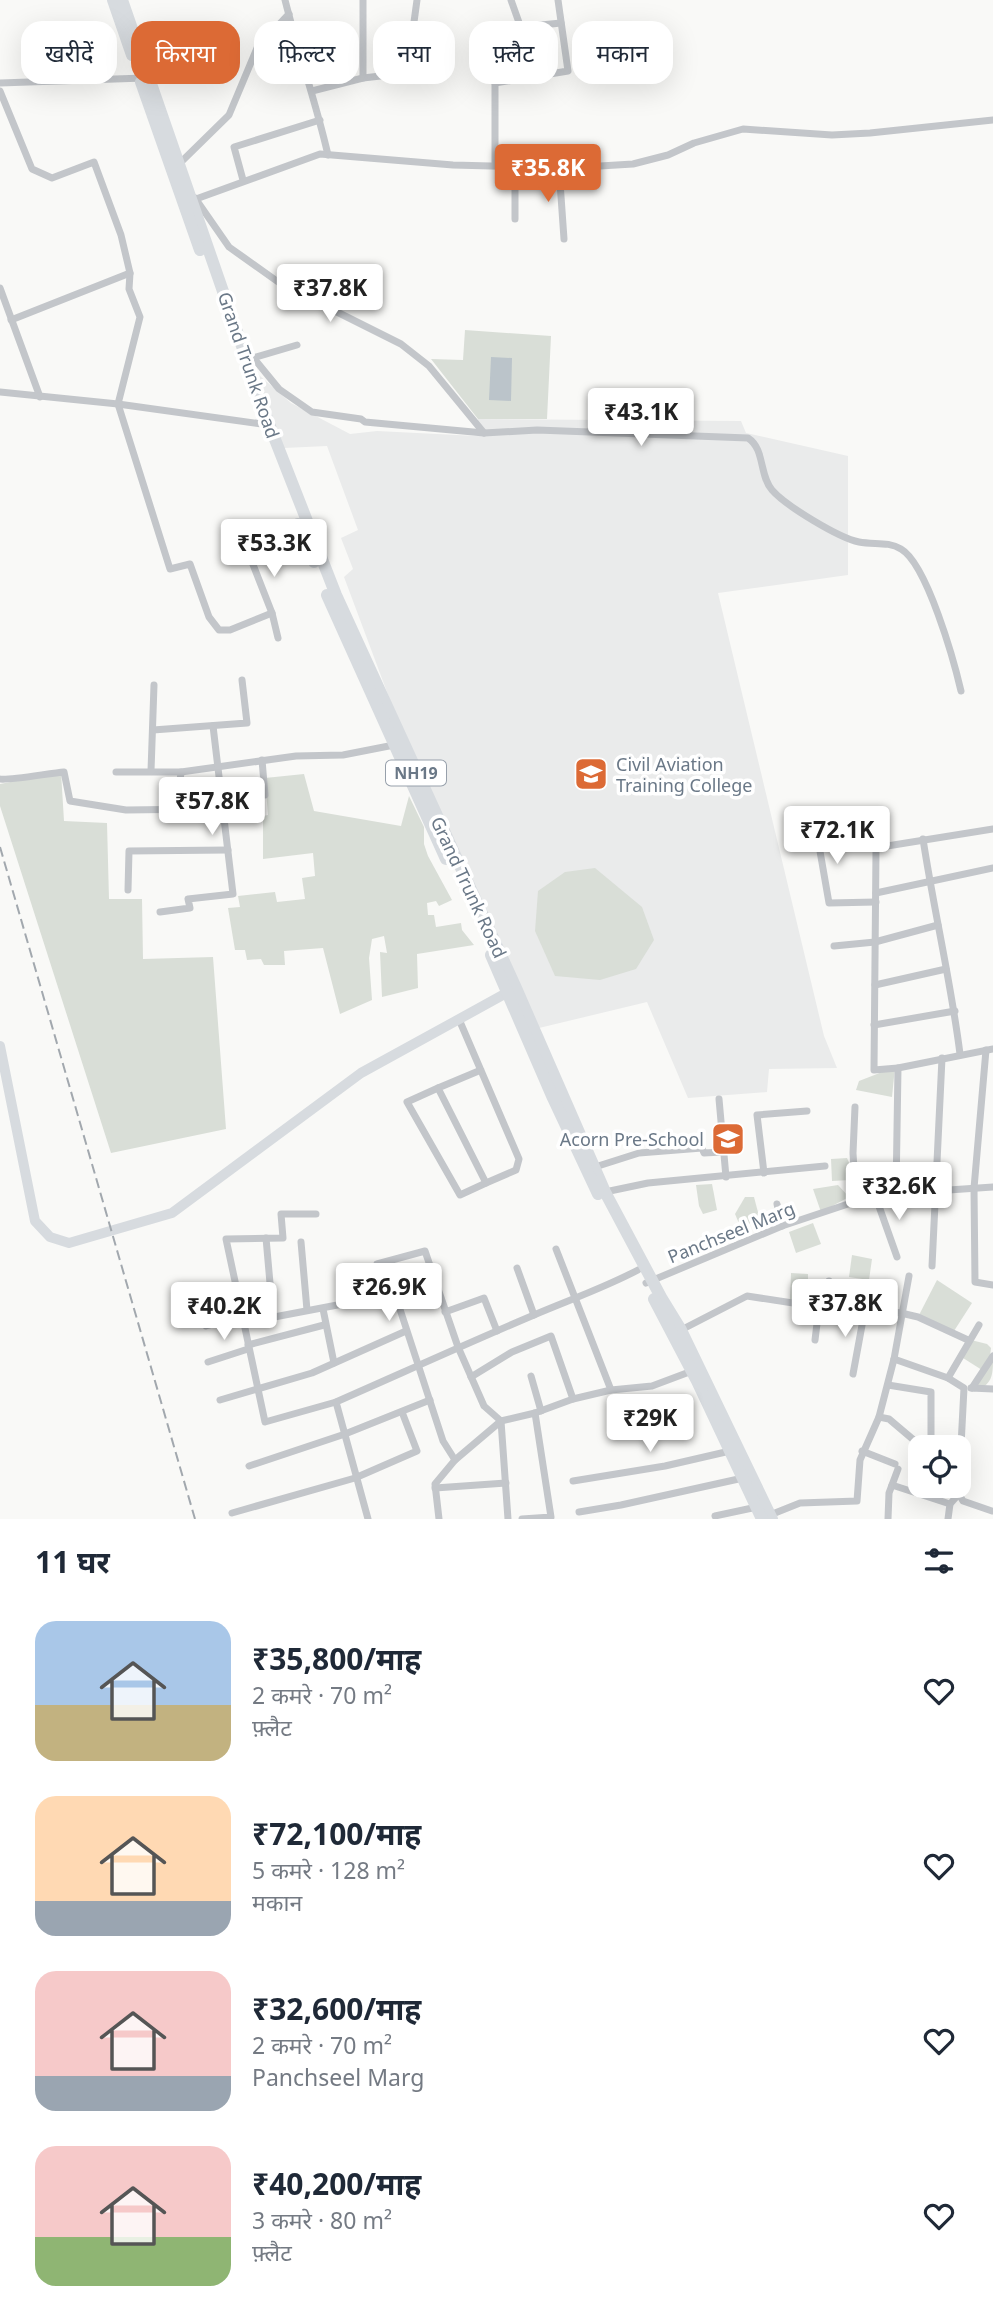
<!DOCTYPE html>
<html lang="hi">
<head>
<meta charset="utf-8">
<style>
	:root { --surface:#fff; --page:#f6f6f7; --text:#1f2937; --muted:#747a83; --accent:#dc6a35 }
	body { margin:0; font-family:"Noto Sans","Noto Sans Devanagari",sans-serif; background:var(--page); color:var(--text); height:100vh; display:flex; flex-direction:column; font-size:26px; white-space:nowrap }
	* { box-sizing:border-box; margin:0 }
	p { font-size:23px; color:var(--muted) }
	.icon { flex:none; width:38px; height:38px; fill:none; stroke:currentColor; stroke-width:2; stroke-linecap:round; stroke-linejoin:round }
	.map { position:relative; height:1519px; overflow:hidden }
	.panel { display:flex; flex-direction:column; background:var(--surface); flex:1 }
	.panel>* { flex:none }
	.guide { position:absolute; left:21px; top:21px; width:952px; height:63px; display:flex; gap:14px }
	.fabs { position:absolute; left:908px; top:1435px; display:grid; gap:14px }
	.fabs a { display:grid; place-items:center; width:63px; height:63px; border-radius:14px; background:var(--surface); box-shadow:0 7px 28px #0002; font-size:35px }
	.price { position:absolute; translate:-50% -60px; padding:0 16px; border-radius:7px; background:#fff; color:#222; font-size:23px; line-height:46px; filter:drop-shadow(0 2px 4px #0008) }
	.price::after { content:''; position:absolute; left:50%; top:42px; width:21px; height:16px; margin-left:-10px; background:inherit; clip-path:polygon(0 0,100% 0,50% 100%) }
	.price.on { background:var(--accent); color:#fff }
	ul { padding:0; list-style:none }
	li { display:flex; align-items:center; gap:21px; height:175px; padding:0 35px }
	li span { display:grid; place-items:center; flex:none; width:196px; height:140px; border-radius:21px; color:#555 }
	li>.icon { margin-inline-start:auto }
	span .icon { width:84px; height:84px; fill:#fffc; stroke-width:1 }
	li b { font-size:30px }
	h2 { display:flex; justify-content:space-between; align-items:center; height:84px; padding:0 35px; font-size:30px }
	.pill { padding:0 24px; border-radius:21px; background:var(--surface); box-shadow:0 7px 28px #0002; font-size:24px; line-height:63px }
	.pill.on { background:var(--accent); color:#fff }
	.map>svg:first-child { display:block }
	.built { fill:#eaebeb }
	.green { fill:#d9ded7 }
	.water { fill:#bbc4ca }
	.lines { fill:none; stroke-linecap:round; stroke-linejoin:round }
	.minor { stroke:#c3c6ca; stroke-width:7 }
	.secondary { stroke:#d7dbdf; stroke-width:10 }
	.trunk { stroke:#d7dbdf; stroke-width:12 }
	.rail { stroke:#a2a8ae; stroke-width:2; stroke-dasharray:10 5; stroke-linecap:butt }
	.labels { text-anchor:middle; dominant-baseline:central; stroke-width:7; stroke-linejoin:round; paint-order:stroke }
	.shield { fill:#fff; stroke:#97a0ab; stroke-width:2 }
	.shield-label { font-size:16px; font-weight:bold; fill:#6a7887 }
	.street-label { font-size:18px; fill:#6a7887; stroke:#fff }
	.poi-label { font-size:18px; fill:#6a7887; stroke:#fff; text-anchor:start }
</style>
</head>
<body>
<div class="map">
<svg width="993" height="1519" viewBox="0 0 993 1519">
	<rect width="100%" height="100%" fill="#f9f9f7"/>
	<path class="built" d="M253,370l38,33 59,31 27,-3 100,5 1,-17 263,2 5,12 102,23v119l-130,18 106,443 13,32 -68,1 -2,23 -79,6 -41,-96 -108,26 -140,-304 -55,-147 9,-8 -12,-31 17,-8 -31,-84 -43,2z"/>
	<g class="green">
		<path d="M465,330l86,6 -4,83h-69l-47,-60 32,1z"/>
		<path d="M61,772l3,49 43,2 2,76h33l1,60 70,-2 13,172 -115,24 -111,-347v-22z"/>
		<path d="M304,774l10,37 87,15 8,-30 15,31v17l4,12 24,44 -13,6 -3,-5 -9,2 1,12h6l2,12 25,-4 1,7 12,15 -57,9 1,34 -36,9 -2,-45 7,1 -3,-17 -12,3 -3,19 3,42 -32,14 -17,-66 -39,3 1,14h-21l-3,-6 -14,1 -2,-10h-10l-7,-42 12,-1 -2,-11 37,-4 2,10 28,-3 -3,-21 13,-2 -2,-23 -50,6v-43l5,-1 -3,-37z"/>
		<path d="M595,868l47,39 12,33 -18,29 -36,11 -45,-4 -20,-45 3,-40 27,-19z"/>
		<path d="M895,1067l-3,30 -36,-7 3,-9z"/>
		<path d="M847,1158l3,7 -3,1v4h5l-2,10 -18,1 -1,-22z"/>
		<path d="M712,1184l5,26 -14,4 -4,-8 -3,-21z"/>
		<path d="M838,1185l11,12 -28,15 -8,-23z"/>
		<path d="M745,1197h9l5,19 -14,11 -7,-6 -3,-7z"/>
		<path d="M813,1223l8,21 -25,9 -7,-21z"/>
		<path d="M852,1255l20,4 -3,21 -20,-3z"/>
		<path d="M791,1273l17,1v29l-18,-2z"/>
		<path d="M937,1280l35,23 -18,28 -36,-14z"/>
		<path d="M971,1340l16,4 4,4 -1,8 3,2c0,19 -1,26 -19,34l8,-22 -19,-12z"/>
	</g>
	<path class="water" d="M491,357l21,1 -1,43 -22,-1z"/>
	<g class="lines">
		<g class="minor">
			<path d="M285,0c13,52 31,102 43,155"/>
			<path d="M511,0l27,76"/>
			<path d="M363,78v-78"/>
			<path d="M0,83l144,-5"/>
			<path d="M495,83l-3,-53 69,-7"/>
			<path d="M0,91l32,78 20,9 42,-16 27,73 9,38 -1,16 11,28 -22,87 52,165 20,-5 19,53 10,13h11l42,-17"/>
			<path d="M312,91l51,-13 44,-5 10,-73"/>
			<path d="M179,164l50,-49 28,-67 32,-34"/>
			<path d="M495,165v-82l73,-12 -10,-71"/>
			<path d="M559,168l5,71"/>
			<path d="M243,180l-9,-33 86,-27"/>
			<path d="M195,198l34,49 52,37 120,60 28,22 55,67"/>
			<path d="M196,199l124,-45 133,11 114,3 66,-4 35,-9 26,-12 49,-14 89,6 38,-2 123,-13"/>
			<path d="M515,219v-53"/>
			<path d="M0,288l40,109"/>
			<path d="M11,320l119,-47"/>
			<path d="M247,350l32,39 33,23 49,7 4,3 119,11 53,-3 211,8c17,11 11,37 24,52 14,16 67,48 87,52 15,3 29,-1 42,7 26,15 53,112 60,142"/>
			<path d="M253,358l44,-13"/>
			<path d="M0,392l118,12 144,20"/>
			<path d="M239,529l33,84 6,25"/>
			<path d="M153,730l94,-7 -5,-43"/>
			<path d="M262,760l3,35"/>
			<path d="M151,771l3,-86"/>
			<path d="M116,772h65l115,-16 47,-1 51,-10"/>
			<path d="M0,779c7,2 51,-6 64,-7l6,29 56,9 79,-1"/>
			<path d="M177,809l4,-37"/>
			<path d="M817,834l12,69 47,-1"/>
			<path d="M923,839c11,72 28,143 37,215"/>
			<path d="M128,890l1,-39 99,-1"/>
			<path d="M876,893l117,-25"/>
			<path d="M160,912l30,-4 -2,-9 45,-5 -20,-168"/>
			<path d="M834,946l41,-4 63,-17"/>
			<path d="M875,985l71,-16"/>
			<path d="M459,1019l2,5 58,135 -3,11 -30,13 -48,-95 43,-18"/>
			<path d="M874,1025l81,-14"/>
			<path d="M986,1050l-12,138 1,94 18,3"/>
			<path d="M898,1068l-24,2 2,-220 5,-3 112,-18"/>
			<path d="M438,1088l-31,14 53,93 26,-12"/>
			<path d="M719,1099l7,78"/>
			<path d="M855,1107l-2,46 3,49"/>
			<path d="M595,1167l44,-14 63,-5 2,5 18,-1"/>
			<path d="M764,1173l-7,-58 50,-4"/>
			<path d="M605,1192l43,-9 177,-17"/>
			<path d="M896,1192l2,-124 95,-19"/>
			<path d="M875,1195l22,62"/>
			<path d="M777,1204l5,22"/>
			<path d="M316,1214h-35l2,24 -57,1 39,183 71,-20"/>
			<path d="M266,1238l7,79"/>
			<path d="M301,1242l6,68"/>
			<path d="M556,1249l55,141"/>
			<path d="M377,1264l48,-13 33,96 26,59 17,15 7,98"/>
			<path d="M932,1266l10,-208"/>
			<path d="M517,1268l17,47"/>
			<path d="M646,1283l136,-57 93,-31 118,-8"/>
			<path d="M193,1297l41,-12"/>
			<path d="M828,1307l1,-26"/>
			<path d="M323,1309l11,54"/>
			<path d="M445,1312l39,-14 13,33"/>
			<path d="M243,1323l152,-29 48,147 12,19"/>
			<path d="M206,1326l35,-10"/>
			<path d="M681,1330l66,-34 72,11 46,2 36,4 17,4 50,23"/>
			<path d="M815,1340l4,-33"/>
			<path d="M248,1345l76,-20"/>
			<path d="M894,1359l54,19 16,10 -5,96"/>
			<path d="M208,1362l40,-13"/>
			<path d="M853,1374l12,-65 2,-23"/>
			<path d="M531,1376l10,35"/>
			<path d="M471,1377l41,-25 39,-16 22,63"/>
			<path d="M948,1378l31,-53"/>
			<path d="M888,1385l43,7v55"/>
			<path d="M971,1388l22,1"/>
			<path d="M972,1388l21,-32"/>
			<path d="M220,1400l92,-27 94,-42"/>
			<path d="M879,1417l10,2 33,28"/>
			<path d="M862,1451l33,13"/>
			<path d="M249,1466l96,-32 85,-34"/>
			<path d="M573,1481l92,-15 65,-15"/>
			<path d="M892,1485l58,19"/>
			<path d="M954,1486l9,15 29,10"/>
			<path d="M435,1488l71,-5"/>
			<path d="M579,1512l42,-7 122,-27"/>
			<path d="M232,1513l123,-35 62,-27 -15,-39"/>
			<path d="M770,1515l30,-12 57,-2 3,-41 19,-43 15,-58 15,-83"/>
			<path d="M715,1516l42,-9"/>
			<path d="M368,1519l-32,-117c66,-29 132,-59 198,-87 35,-15 70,-27 104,-45"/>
			<path d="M439,1519l-4,-35 20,-24 46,-39 34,-8 38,-14 38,-9 41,-4 40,-15"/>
			<path d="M522,1519l29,-2 -16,-104"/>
			<path d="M888,1519l1,-26 9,-24"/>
			<path d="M948,1519l2,-15 8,-9 1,-5"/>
		</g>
		<path class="secondary" d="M0,1046l35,175 15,16 19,6 103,-30 189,-140 151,-83"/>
		<g class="trunk">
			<path d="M113,0l19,55"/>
			<path d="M122,0l147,424 67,171 180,393 89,204 57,107 19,31 91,189"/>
			<path d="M141,82l59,168"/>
			<path d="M298,524l16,38"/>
			<path d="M327,595l119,264"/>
			<path d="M491,955l62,143 45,96"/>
			<path d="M654,1299l43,82 65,138"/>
		</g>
		<path class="rail" d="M0,847l195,672"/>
	</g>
	<defs>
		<symbol id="university-square" viewBox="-11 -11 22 22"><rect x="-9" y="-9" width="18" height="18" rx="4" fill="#dc6a35" stroke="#fff"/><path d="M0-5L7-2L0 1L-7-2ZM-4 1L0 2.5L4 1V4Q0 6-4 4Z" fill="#fff"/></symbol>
		<symbol id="school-square" viewBox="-11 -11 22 22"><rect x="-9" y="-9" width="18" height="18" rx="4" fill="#dc6a35" stroke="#fff"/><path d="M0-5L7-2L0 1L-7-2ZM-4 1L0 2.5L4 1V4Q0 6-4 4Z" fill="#fff"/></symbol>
	</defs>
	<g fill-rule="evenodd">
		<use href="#university-square" x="572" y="755" width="38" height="38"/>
		<use href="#school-square" x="709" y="1120" width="38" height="38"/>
	</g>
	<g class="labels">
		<rect class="shield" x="386" y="760.5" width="60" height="25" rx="5"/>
		<g class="shield-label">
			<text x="416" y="773">NH19</text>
		</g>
		<g class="street-label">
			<text transform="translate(249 365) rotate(71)">Grand Trunk Road</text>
			<text transform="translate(469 887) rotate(65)">Grand Trunk Road</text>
			<text transform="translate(731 1232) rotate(-22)">Panchseel Marg</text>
		</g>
		<g class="poi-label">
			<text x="616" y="764">Civil Aviation<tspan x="616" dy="21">Training College</tspan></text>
			<text x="704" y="1139" text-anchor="end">Acorn Pre-School</text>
		</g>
	</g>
</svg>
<div class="fabs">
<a><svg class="icon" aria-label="locate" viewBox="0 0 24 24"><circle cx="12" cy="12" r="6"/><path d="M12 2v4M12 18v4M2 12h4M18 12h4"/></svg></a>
</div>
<b class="price on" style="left:548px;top:204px">₹35.8K</b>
<b class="price" style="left:330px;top:324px">₹37.8K</b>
<b class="price" style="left:641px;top:448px">₹43.1K</b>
<b class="price" style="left:274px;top:579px">₹53.3K</b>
<b class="price" style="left:212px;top:837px">₹57.8K</b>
<b class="price" style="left:837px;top:866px">₹72.1K</b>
<b class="price" style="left:899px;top:1222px">₹32.6K</b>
<b class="price" style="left:389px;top:1323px">₹26.9K</b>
<b class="price" style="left:845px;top:1339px">₹37.8K</b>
<b class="price" style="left:224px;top:1342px">₹40.2K</b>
<b class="price" style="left:650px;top:1454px">₹29K</b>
<div class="guide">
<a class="pill">खरीदें</a>
<a class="pill on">किराया</a>
<a class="pill">फ़िल्टर</a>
<a class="pill">नया</a>
<a class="pill">फ़्लैट</a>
<a class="pill">मकान</a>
</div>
</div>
<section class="panel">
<h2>11 घर<svg class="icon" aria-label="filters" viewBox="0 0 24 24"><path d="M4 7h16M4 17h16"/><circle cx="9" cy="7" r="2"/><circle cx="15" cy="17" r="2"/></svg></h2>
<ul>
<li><span style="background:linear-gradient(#a9c7e8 60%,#c2b280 0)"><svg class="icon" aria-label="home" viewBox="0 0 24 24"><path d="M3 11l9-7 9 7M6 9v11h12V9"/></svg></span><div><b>₹35,800/माह</b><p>2 कमरे · 70 m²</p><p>फ़्लैट</p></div><svg class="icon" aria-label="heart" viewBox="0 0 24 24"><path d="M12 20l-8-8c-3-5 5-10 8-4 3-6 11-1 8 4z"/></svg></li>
<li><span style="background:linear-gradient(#ffd9b3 75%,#9aa5b1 0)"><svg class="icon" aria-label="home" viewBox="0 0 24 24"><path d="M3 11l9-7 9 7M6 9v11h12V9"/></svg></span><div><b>₹72,100/माह</b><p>5 कमरे · 128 m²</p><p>मकान</p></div><svg class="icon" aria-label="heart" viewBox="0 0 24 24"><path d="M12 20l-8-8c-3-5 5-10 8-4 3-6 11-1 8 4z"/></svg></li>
<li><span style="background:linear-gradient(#f6c9c9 75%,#9aa5b1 0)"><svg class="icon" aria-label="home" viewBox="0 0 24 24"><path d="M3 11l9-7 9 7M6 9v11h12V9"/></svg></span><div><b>₹32,600/माह</b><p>2 कमरे · 70 m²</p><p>Panchseel Marg</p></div><svg class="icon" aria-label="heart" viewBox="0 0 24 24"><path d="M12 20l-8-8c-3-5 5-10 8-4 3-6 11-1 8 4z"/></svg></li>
<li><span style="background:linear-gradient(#f6c9c9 65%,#8fb573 0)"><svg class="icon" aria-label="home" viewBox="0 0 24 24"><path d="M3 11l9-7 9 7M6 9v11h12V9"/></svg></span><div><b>₹40,200/माह</b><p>3 कमरे · 80 m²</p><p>फ़्लैट</p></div><svg class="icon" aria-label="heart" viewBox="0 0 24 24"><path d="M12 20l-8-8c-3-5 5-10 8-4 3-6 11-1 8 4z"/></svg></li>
</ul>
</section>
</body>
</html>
